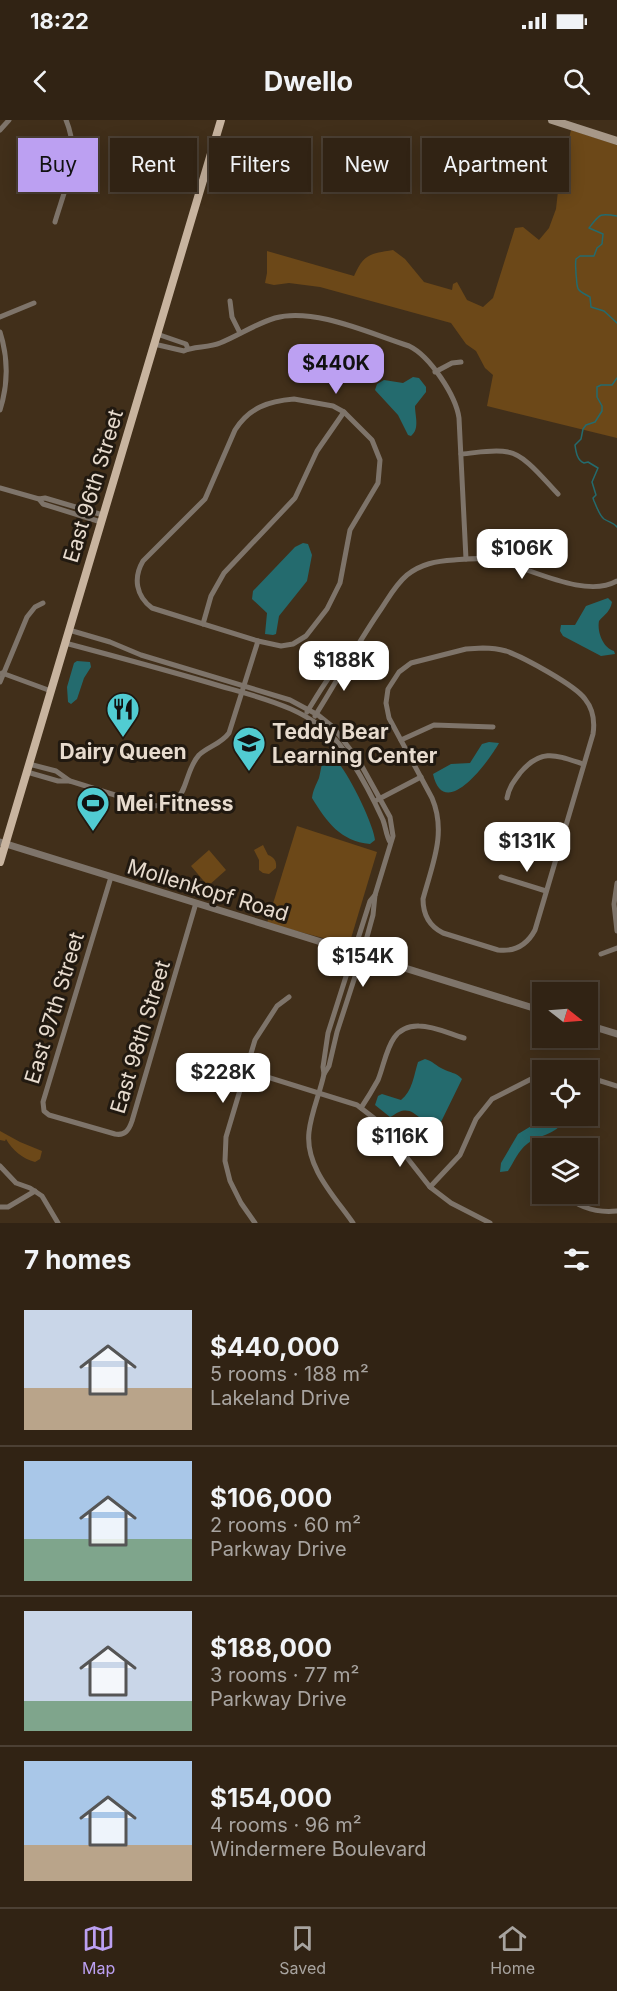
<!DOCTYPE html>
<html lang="en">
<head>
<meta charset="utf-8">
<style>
	:root { --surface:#312314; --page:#392b1d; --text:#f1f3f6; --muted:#a8a4a0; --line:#4c4034; --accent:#bca0f2 }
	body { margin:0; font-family:Inter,sans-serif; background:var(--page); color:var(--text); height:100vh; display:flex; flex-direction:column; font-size:22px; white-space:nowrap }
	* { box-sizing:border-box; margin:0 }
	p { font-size:20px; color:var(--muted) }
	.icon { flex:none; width:33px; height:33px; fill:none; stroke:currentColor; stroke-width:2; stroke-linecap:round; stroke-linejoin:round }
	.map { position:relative; height:1103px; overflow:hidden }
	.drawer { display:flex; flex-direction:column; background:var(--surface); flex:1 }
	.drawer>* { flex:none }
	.guide { position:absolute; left:18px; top:18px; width:582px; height:54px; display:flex; gap:12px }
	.needle { width:39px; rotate:107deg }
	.tools { position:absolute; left:532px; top:862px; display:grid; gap:12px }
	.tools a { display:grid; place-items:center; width:66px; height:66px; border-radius:0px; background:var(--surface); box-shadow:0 3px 15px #0003,0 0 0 2px var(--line); font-size:30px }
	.price { position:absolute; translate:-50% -51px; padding:0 14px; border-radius:12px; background:#fff; color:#222; font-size:20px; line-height:39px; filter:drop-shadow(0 2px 3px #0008) }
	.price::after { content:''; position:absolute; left:50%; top:36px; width:18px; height:14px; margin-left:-9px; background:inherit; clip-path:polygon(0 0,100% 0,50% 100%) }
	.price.selected { background:var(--accent); color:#111 }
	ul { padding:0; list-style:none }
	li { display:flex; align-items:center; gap:18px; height:150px; padding:0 24px }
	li+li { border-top:2px solid var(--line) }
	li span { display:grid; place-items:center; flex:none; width:168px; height:120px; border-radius:0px; color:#555 }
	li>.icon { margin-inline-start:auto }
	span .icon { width:72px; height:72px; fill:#fffc; stroke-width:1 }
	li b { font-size:26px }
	h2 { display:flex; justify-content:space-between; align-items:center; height:72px; padding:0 24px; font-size:26px }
	.pill { padding:0 21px; border-radius:0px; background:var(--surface); box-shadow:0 3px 15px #0003,0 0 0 2px var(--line); font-size:21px; line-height:54px }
	.pill.selected { background:var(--accent); color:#111 }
	.status { display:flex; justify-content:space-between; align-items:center; height:42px; padding:0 30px; background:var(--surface); direction:ltr }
	.status svg { height:16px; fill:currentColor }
	header { display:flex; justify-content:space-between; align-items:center; height:78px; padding:0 24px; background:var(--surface); font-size:27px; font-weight:700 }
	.tab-bar { display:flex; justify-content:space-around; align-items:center; height:84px; border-top:2px solid var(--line); background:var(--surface); font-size:16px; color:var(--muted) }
	.tab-bar a { display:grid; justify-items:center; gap:3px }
	.tab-bar .selected { color:var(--accent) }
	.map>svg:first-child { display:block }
	.green { fill:#6c4818 }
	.water { fill:#246b6e }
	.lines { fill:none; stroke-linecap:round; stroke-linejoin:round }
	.stream { stroke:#246b6e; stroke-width:1.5 }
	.minor { stroke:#7e746a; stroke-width:5 }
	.tertiary { stroke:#7e746a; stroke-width:7 }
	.secondary { stroke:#a79888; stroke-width:8 }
	.primary { stroke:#c8b49f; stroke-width:8 }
	.labels { text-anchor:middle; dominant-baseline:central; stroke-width:6; stroke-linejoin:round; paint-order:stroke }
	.street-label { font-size:21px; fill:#e7dbce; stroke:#211910 }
	.poi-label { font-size:21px; font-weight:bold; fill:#e7dbce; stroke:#211910; text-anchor:start }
</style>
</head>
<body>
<div class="status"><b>18:22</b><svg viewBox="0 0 49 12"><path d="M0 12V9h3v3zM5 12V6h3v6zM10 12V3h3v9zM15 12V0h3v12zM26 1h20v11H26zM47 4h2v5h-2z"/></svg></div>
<header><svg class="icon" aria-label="back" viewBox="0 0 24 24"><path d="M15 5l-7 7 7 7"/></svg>Dwello<svg class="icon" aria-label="search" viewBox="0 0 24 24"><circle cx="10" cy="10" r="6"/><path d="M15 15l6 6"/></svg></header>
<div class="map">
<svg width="617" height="1103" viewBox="0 0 617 1103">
	<rect width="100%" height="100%" fill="#412f1a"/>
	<g class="green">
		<path d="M571,10l46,15v293l-130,-32 6,-31 -8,-7 -9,-17 -10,-7 -15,-21 -131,-36 -31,-4 -15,2 -9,-2 2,-10v-22l87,25c10,-22 15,-22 39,-26l12,9 19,23 28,8 1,-6 4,-2 10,18 16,7 10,-9 22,-70 8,-1 16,13 10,-12 7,-19 2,-18 11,-39 -1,-9z"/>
		<path d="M297,706l80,26 -28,93 -82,-22z"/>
		<path d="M263,725l5,10c6,2 9,6 8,13l-7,6 -6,-1 -4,-3v-10l-5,-10z"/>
		<path d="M209,730l17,20 -18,16 -17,-20z"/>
		<path d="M0,1011l20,11 22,9 -2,8 -5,3c-12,-3 -23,-12 -29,-23l-1,2 -5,-1z"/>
	</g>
	<g class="water">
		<path d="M413,257l6,1 7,9v5l-11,14c0,10 5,23 -4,30l-3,-1 -10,-20 -23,-25 2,-6 7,-4 19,3z"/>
		<path d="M303,423l5,1 4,11 -5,26 -28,35 -3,18 -3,1 -8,-1 2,-21 -15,-14 1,-8 42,-44z"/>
		<path d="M608,478l4,4c-2,10 -7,12 -13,19 -2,11 4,27 15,30l1,3 -14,2 -38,-20 -3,-5 1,-6h14l11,-19z"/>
		<path d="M77,541l13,1 1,5 -7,11 -7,21 -6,5 -3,-2 -1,-15 7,-24z"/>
		<path d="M489,622l10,1c-10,18 -55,80 -66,31l18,-10 19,-1 12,-19z"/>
		<path d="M330,636c13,3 44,69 45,84l-5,4c-30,-3 -43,-22 -58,-46 1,-8 4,-13 7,-20 2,-8 2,-14 6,-21z"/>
		<path d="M425,939c8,2 11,7 18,10 7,4 13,3 19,10l-22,45 -6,4c-12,-4 -20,-23 -35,-16 -3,1 -6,4 -9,5l-15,-12 3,-9 4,-2 19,6c11,-8 13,-25 17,-38z"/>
		<path d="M548,996l17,1c-6,18 -25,17 -38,27 -9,7 -13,18 -19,27l-8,1 1,-9 17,-29z"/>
	</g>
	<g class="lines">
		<g class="stream">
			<path d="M617,96c-18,-3 -17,-2 -28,12l14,6 -1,10 -5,4 -3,8h-14l-4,3c-1,6 0,9 0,15 2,15 -2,15 14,23l1,10 13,4 13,12"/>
			<path d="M617,258l-5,7h-11l-4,2v10l5,9v5l-7,11 -9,3 -3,4 -2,10 -6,6c1,7 2,15 9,18l4,-1 10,6 -6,14 4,13 -3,3 1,3c3,6 5,14 10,18 6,4 9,3 13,8"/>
		</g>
		<g class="minor">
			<path d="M0,10l9,-10"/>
			<path d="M55,102c10,-34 26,-67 11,-102"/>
			<path d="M230,181l2,16 8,16"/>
			<path d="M0,197l34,-14"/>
			<path d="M0,212c8,25 8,53 0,78"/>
			<path d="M157,214l29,10 2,5"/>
			<path d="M154,224l30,7c8,-5 25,-3 36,-8 18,-7 35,-19 55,-25 39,-11 96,16 134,28 21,10 47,50 50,72l7,141"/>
			<path d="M435,252l17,-9 9,-1"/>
			<path d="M294,279l39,7 11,6 28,28 8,20 -2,23 -28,47 -10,53 -13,26 -21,27 -13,8 -12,2 -23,-5 -106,-33c-16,-12 -19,-30 -9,-47l62,-62 30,-69c14,-22 33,-29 59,-31z"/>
			<path d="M461,334c15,-1 32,-5 47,-2 18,3 37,29 50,42"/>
			<path d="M0,368l39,11 4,5 58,18"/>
			<path d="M39,379l6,-1 58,17"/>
			<path d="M203,504l8,-28 13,-23 71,-75 22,-47 27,-39"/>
			<path d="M69,510l41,12 31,13 149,45 28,15 15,12 26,34 31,56 3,19 -18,59 -2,20 -11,40 -25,77 -8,34 -5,8"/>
			<path d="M65,523c49,13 97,26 145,40 46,14 98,23 130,62 16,21 32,51 43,75 3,8 3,15 7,22"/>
			<path d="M483,528c8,0 16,1 23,3 17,6 69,34 79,48 8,10 10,22 8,35l-58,196c-8,15 -20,22 -37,20l-55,-17c-14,-7 -20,-19 -20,-34 9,-34 24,-66 9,-101l-43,-80 -3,-15 2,-14 11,-17 12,-9 55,-14z"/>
			<path d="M2,553l49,18"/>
			<path d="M0,562l27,-65 8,-10 8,-4"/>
			<path d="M307,592c10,-16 28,-48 44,-58"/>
			<path d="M315,596c22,-35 41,-70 64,-104 9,-13 16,-27 28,-37 14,-11 29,-14 47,-15 14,-1 30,-3 45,1 33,8 87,38 118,20"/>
			<path d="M401,620l33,-15 59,2"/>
			<path d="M29,644l27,7 14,10 77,24c45,7 33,-29 52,-50 10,-9 22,-11 30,-22l29,-92"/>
			<path d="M27,652l31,9h12"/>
			<path d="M507,678c2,-11 7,-17 13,-25 21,-25 36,-18 63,-9"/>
			<path d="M377,680l44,-23"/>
			<path d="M111,757l-68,225 1,9 5,4 66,19c10,2 14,-4 17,-13l64,-218"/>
			<path d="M501,757l45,14"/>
			<path d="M617,763l-3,21 3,27"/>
			<path d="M601,834l16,-6"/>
			<path d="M245,950l112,35 22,17 51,65 21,16 39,20"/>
			<path d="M557,951h4"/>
			<path d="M588,957l29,9"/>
			<path d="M361,988c6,-9 12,-19 17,-28 9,-22 10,-55 41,-54 15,0 31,8 45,12"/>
			<path d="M0,1046l16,17 14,5 12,8 16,27"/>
			<path d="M430,1067l30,-32 16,-36 16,-20 51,-26"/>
			<path d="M564,1074c15,14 33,19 53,17"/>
			<path d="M0,1087h8l27,-16"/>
			<path d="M255,1103l-14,-20 -11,-22 -5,-20 1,-24 29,-97 22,-34 12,-9"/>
			<path d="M353,1103c-18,-26 -48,-56 -44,-91 2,-19 11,-39 15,-58l-1,-7 5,-34 42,-132 5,-6"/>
		</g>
		<g class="tertiary">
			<path d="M0,722l543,169"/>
			<path d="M588,905l29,9"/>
		</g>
		<path class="secondary" d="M552,0l65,21"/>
		<path class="primary" d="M0,742l221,-742"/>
	</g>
	<defs>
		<symbol id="restaurant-pin" viewBox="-11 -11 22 30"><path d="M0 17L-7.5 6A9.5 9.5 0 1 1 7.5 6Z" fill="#51ccd2" stroke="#211910"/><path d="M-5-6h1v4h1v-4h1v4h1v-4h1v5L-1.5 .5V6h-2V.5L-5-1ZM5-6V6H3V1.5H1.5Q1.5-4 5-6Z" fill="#111"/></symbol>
		<symbol id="school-pin" viewBox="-11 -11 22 30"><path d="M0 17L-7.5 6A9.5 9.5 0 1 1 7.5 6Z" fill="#51ccd2" stroke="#211910"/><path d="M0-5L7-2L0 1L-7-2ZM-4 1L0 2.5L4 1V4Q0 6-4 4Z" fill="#111"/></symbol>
		<symbol id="stadium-pin" viewBox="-11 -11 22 30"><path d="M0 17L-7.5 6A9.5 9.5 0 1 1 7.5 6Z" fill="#51ccd2" stroke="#211910"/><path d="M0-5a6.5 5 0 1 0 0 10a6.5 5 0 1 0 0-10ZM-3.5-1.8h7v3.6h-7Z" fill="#111"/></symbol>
	</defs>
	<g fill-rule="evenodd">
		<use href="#restaurant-pin" x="104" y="570" width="38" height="52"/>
		<use href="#school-pin" x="230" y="604" width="38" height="52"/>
		<use href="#stadium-pin" x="74" y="664" width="38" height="52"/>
	</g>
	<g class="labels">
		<g class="street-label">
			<text transform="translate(93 366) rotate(-73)">East 96th Street</text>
			<text transform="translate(208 770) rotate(17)">Mollenkopf Road</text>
			<text transform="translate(54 888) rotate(-73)">East 97th Street</text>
			<text transform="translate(140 917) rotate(-73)">East 98th Street</text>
		</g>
		<g class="poi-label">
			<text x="272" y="611">Teddy Bear<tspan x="272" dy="24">Learning Center</tspan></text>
			<text x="123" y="631" text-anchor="middle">Dairy Queen</text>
			<text x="116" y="683">Mei Fitness</text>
		</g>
	</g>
</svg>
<div class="tools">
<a><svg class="needle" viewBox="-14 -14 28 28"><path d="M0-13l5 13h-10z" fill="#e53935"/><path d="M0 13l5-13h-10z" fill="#a8a4a0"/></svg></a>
<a><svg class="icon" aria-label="locate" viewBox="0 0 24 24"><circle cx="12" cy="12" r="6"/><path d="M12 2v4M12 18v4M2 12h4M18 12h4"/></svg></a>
<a><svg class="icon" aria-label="layers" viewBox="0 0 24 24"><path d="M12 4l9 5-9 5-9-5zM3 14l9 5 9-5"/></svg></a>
</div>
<b class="price selected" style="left:336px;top:275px">$440K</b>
<b class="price" style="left:522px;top:460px">$106K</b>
<b class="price" style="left:344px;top:572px">$188K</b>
<b class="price" style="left:527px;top:753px">$131K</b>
<b class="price" style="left:363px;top:868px">$154K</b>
<b class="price" style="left:223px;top:984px">$228K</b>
<b class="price" style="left:400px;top:1048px">$116K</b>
<div class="guide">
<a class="pill selected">Buy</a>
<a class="pill">Rent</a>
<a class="pill">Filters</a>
<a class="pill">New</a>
<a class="pill">Apartment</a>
</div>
</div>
<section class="drawer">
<h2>7 homes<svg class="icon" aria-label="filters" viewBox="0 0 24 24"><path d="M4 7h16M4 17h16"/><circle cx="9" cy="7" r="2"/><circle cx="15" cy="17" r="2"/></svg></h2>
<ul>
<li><span style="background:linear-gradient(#c9d6e8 65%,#b9a48a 0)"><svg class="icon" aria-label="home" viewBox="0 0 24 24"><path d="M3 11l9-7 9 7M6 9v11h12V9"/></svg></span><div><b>$440,000</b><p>5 rooms · 188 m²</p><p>Lakeland Drive</p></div></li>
<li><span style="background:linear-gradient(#a9c7e8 65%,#7fa58c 0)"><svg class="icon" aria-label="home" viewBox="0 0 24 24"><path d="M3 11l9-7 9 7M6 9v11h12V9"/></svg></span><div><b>$106,000</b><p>2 rooms · 60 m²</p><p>Parkway Drive</p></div></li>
<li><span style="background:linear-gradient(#c9d6e8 75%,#7fa58c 0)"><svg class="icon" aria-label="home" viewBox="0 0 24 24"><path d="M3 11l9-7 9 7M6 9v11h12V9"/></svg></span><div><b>$188,000</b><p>3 rooms · 77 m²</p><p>Parkway Drive</p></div></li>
<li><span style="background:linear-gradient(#a9c7e8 70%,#b9a48a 0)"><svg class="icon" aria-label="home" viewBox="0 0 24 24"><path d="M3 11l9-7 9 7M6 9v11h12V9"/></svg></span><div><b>$154,000</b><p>4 rooms · 96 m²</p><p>Windermere Boulevard</p></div></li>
</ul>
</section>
<nav class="tab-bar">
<a class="selected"><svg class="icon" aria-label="map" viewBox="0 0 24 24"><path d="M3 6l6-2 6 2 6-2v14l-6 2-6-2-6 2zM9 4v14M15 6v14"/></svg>Map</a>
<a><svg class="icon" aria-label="saved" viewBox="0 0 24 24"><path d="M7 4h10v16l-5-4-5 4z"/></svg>Saved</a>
<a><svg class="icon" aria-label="home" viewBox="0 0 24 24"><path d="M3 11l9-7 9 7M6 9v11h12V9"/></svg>Home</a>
</nav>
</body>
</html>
